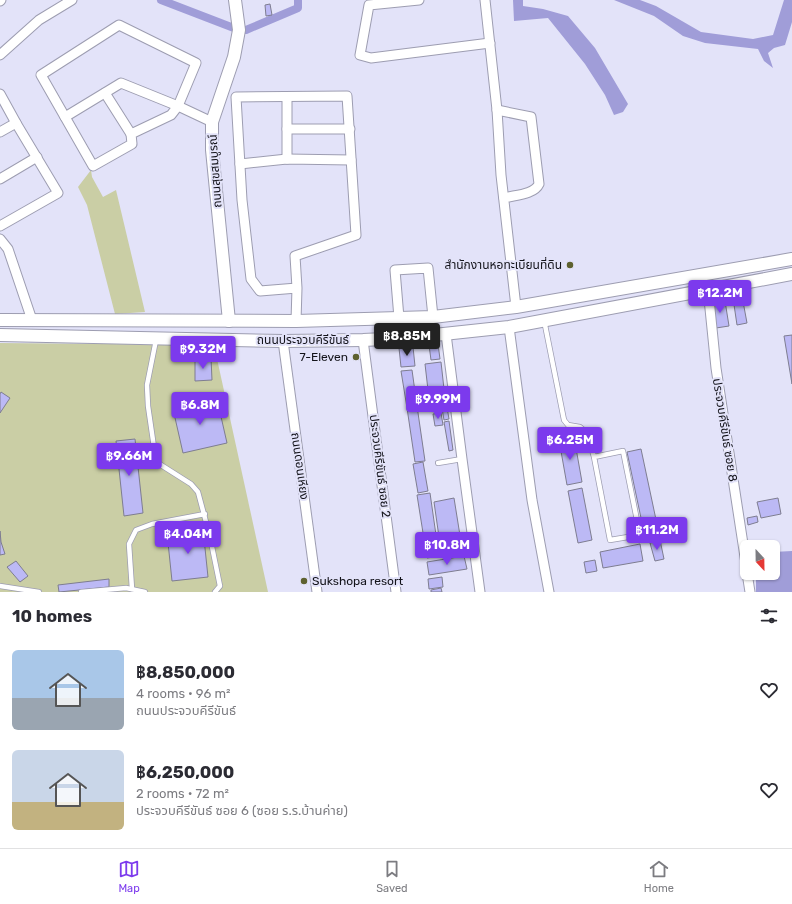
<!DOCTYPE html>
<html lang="en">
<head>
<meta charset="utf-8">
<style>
	:root { --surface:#fff; --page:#f2f2f3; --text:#2b2b33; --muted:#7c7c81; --line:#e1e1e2; --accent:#7c3aed }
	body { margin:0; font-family:Rubik,"Noto Sans Thai",sans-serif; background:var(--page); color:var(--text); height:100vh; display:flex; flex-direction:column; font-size:15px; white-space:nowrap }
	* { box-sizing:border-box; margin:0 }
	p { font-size:13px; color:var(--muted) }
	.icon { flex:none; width:22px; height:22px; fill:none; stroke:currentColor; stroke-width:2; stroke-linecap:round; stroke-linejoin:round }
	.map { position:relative; height:592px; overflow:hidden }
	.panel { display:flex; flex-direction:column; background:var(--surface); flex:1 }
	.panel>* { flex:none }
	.needle { width:26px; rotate:158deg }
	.tools { position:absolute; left:740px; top:540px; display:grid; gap:8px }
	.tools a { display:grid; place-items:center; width:40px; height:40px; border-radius:6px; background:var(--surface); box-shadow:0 1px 3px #0004; font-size:20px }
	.price { position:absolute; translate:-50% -34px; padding:0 9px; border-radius:4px; background:var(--accent); color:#fff; font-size:13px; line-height:26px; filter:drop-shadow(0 1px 2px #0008) }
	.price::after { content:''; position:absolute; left:50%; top:24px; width:12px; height:9px; margin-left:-6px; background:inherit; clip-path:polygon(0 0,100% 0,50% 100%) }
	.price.on { background:#222; color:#fff }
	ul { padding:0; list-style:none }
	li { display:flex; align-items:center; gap:12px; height:100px; padding:0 12px }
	li span { display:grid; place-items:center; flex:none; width:112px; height:80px; border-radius:6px; color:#555 }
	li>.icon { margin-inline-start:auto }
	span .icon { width:48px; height:48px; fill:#fffc; stroke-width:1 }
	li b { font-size:17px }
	h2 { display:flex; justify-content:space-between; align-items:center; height:48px; padding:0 12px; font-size:17px }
	.dock { display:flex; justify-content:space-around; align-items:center; height:56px; border-top:1px solid var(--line); background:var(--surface); font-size:11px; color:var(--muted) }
	.dock a { display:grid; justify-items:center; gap:2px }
	.dock .on { color:var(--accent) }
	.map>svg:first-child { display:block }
	.green { fill:#cacea5 }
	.water { fill:#a09dd8 }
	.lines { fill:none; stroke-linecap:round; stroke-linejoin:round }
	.canal { stroke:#a09dd8; stroke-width:8 }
	.building { fill:#bcb9f5; stroke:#7e7d90 }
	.lane-casing { stroke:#9d9db1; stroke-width:6 }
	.street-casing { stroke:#9d9db1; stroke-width:11 }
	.secondary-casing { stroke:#9d9db1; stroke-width:14 }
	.lane { stroke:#fff; stroke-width:4.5 }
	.street { stroke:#fff; stroke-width:9 }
	.secondary { stroke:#fff; stroke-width:12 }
	.poi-dot { fill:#5e612f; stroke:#e3e3f9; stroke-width:1.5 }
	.labels { text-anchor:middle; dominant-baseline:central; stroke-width:4; stroke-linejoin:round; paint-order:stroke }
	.street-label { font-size:12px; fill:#13131a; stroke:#e3e3f9 }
	.poi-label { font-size:12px; fill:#13131a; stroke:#e3e3f9; text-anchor:end }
</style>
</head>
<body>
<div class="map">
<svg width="792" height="592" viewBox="0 0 792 592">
	<rect width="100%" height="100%" fill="#e3e3f9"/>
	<g class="green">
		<path d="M91,170l1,7 11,20 13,-7 29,122 -30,2 -28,-109 -9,-18z"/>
		<path d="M0,343l214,2 54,247h-268z"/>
	</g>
	<g class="water">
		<path d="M513,0h10v6l20,3 25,7 27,32 33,56 -5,8 -9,3 -9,-20 -20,-31 -37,-46 -34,3z"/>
		<path d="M614,0h26l16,6 45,26 52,7 20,-4 11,-35h8v22l-7,23 -11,3 -6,5 5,15 -9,-7 -6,-12 -53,-6 -22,-7 -29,-20z"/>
		<path d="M792,551v41h-36v-19h17v-21z"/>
	</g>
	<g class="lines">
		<path class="canal" d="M161,0l78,30h7l52,-22v-8"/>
	</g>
	<g class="building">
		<path d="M270,4l2,11 -6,1 -1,-11z"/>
		<path d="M742,296l5,27 -10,2 -4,-27z"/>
		<path d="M725,301l4,25 -13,2 -4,-25z"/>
		<path d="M792,335v49l-8,-48z"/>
		<path d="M438,344l2,15 -9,1 -2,-15z"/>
		<path d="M413,347l2,19 -14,1 -2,-19z"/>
		<path d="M211,358l1,22 -17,1v-22z"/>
		<path d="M441,362l3,27 -16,1 -3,-26z"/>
		<path d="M412,370l5,36 -10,2 -6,-37z"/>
		<path d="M444,390l5,29 -5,1 -5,-29z"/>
		<path d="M1,392l9,6 -10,15v-19z"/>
		<path d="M217,399l10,44 -44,10 -10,-44z"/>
		<path d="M417,406l8,55 -10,1 -8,-54z"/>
		<path d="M441,413l2,12 -8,1 -2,-12z"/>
		<path d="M449,421l4,29 -4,1 -5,-29z"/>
		<path d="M574,437l8,45 -15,3 -8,-45z"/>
		<path d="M135,439l8,74 -19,3 -8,-75z"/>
		<path d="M641,449l17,80 -14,3 -17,-80z"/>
		<path d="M423,462l5,29 -10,2 -5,-29z"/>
		<path d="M582,488l10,52 -14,3 -10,-52z"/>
		<path d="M430,493l9,63 -12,2 -10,-63z"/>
		<path d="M454,498l8,50 -21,3 -7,-49z"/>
		<path d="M778,498l3,16 -20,4 -4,-16z"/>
		<path d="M757,516l1,6 -10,3 -1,-7z"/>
		<path d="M203,529l5,48 -36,4 -5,-48z"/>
		<path d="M0,531l1,11 4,12 -5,1z"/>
		<path d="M660,540l4,19 -9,2 -5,-18z"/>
		<path d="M640,544l3,17 -40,7 -3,-16z"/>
		<path d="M464,556l3,13 -38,6 -2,-13z"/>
		<path d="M595,560l2,11 -11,2 -2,-11z"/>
		<path d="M16,561l12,15 -8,6 -13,-15z"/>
		<path d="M442,577l1,10 -14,2 -1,-10z"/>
		<path d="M109,579v8l-50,5 -1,-7z"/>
		<path d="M441,588l1,4h-11v-2z"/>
	</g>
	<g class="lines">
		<defs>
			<g id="lane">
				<path d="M544,320l20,100 4,5 12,2 7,6 7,24 16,83 30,-5 -17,-84 -29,6"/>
				<path d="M156,340l-9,45 1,21 8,55 5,4 30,19 7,8 12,45 10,49 -5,6"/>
				<path d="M438,463l24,-4"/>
				<path d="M0,586l39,6"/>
				<path d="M132,589l-3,-45 7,-14 16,-6 53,-10"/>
				<path d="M81,592l45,-4 19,4"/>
			</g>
			<g id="street">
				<path d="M419,0l-50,5 -9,50 11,3 119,-15"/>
				<path d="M485,0l12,110 4,65 15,132"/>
				<path d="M0,1l1,-1"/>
				<path d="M119,25l77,38 -18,43 -7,9 -40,19 1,10 -39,22 -52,-91z"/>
				<path d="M0,55l39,-35 33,-20"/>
				<path d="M105,93l26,41"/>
				<path d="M0,94l16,29 42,70 -58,33"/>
				<path d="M497,110l34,7 8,67c-5,11 -25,11 -35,14"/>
				<path d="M65,117l56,-34 57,23 34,16"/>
				<path d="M287,129h63"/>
				<path d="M0,132l16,-9"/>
				<path d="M287,159v-62"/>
				<path d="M240,164l47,-5 64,1"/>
				<path d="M0,179l37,-22"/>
				<path d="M0,239l8,10 24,71"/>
				<path d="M708,289l8,79 31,202"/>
				<path d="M399,318l-4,-48 33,-2 5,49"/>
				<path d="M296,321l1,-33 -2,-32 61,-21 -9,-139 -111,1 6,103 9,79 9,12 37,-3"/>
				<path d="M509,327l23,173 17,92"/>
				<path d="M446,334l16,125 18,133"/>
				<path d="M363,340l33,252"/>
				<path d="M283,341l34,251"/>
				<path d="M747,573l3,19"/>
			</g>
			<g id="secondary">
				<path d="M0,320l296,1 137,-4 83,-10 276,-48"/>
				<path d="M229,321l-17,-171v-28l22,-65 5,-27 -4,-30"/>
				<path d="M0,335l283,6 80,-1 43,-2 103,-11 283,-53"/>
			</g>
		</defs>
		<use href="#lane" class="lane-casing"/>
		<use href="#street" class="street-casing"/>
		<use href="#secondary" class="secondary-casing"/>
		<use href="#lane" class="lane"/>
		<use href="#street" class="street"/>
		<use href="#secondary" class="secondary"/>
	</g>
	<g class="poi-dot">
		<circle cx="570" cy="265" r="4"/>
		<circle cx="356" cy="357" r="4"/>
		<circle cx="304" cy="581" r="4"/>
	</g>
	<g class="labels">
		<g class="street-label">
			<text transform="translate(215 171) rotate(-94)">ถนนสุขสมบูรณ์</text>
			<text x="303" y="340">ถนนประจวบคีรีขันธ์</text>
			<text transform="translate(725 430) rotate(81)">ประจวบคีรีขันธ์ ซอย 8</text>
			<text transform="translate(300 466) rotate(82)">ถนนดอนเหียง</text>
			<text transform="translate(380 466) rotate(83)">ประจวบคีรีขันธ์ ซอย 2</text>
		</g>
		<g class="poi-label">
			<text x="562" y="265">สำนักงานหอทะเบียนที่ดิน</text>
			<text x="348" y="357">7-Eleven</text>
			<text x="312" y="581" text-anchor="start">Sukshopa resort</text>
		</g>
	</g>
</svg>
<div class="tools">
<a><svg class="needle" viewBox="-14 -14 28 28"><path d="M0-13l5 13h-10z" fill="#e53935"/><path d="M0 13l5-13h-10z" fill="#7c7c81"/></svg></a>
</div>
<b class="price" style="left:720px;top:314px">฿12.2M</b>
<b class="price on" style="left:407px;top:357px">฿8.85M</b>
<b class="price" style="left:203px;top:370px">฿9.32M</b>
<b class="price" style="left:438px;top:420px">฿9.99M</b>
<b class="price" style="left:200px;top:426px">฿6.8M</b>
<b class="price" style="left:570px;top:461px">฿6.25M</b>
<b class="price" style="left:129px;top:477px">฿9.66M</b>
<b class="price" style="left:657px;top:551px">฿11.2M</b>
<b class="price" style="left:188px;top:555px">฿4.04M</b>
<b class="price" style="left:447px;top:566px">฿10.8M</b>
</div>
<section class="panel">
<h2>10 homes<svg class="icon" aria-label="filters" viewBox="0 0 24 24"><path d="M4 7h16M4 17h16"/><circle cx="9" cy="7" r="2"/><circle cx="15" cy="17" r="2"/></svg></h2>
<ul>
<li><span style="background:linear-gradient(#a9c7e8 60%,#9aa5b1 0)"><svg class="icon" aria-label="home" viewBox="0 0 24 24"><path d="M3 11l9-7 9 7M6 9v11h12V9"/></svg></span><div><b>฿8,850,000</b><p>4 rooms · 96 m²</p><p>ถนนประจวบคีรีขันธ์</p></div><svg class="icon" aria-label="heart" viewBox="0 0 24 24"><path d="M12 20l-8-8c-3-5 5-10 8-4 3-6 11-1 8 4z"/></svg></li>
<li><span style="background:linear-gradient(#c9d6e8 65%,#c2b280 0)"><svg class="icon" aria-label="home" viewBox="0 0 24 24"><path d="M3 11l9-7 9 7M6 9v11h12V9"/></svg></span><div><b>฿6,250,000</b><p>2 rooms · 72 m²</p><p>ประจวบคีรีขันธ์ ซอย 6 (ซอย ร.ร.บ้านค่าย)</p></div><svg class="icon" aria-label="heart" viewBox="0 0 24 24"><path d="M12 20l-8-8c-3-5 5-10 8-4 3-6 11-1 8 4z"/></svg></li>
</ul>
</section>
<nav class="dock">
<a class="on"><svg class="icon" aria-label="map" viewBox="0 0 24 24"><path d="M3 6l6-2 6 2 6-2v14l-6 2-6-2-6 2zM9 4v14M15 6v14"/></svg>Map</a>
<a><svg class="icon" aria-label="saved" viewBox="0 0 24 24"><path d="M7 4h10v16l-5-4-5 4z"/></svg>Saved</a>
<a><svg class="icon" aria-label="home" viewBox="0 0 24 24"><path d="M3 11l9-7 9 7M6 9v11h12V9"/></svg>Home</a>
</nav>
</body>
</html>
